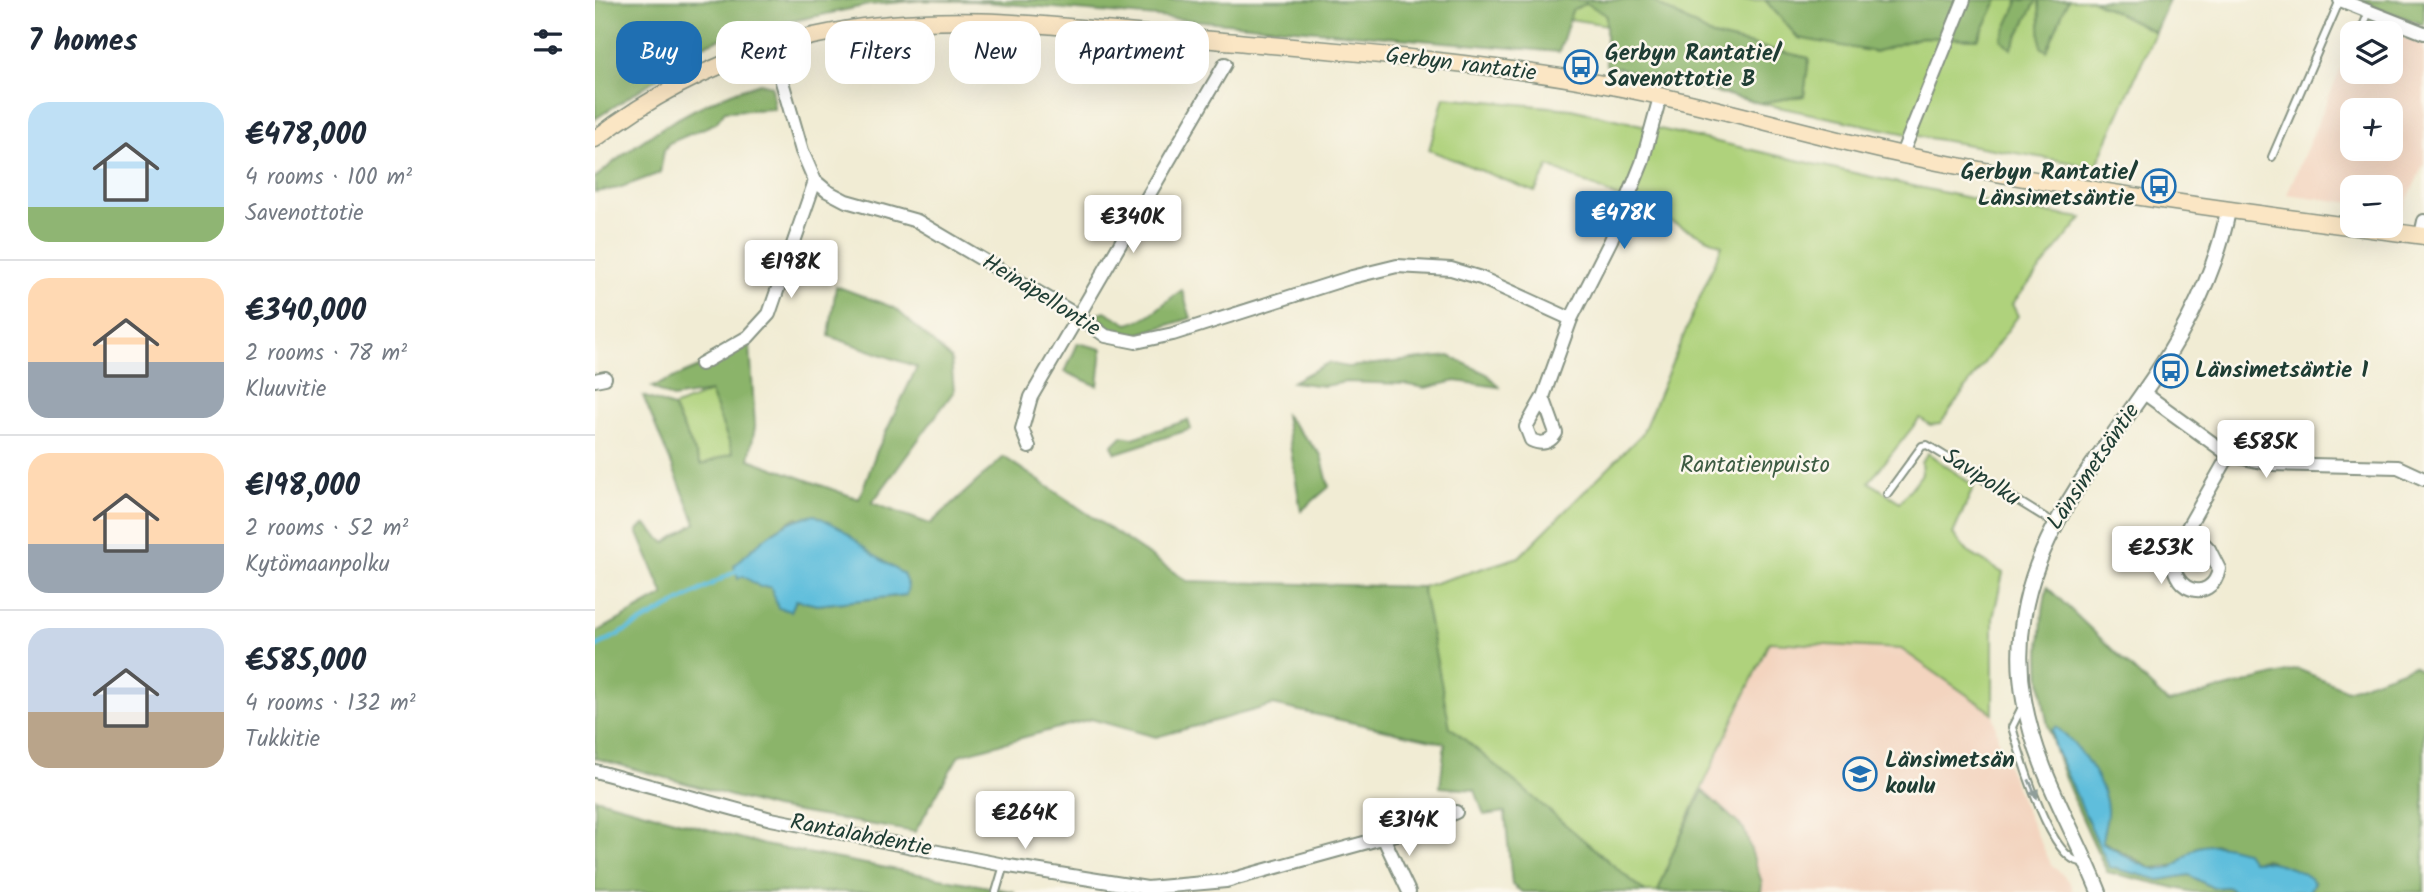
<!DOCTYPE html>
<html lang="en">
<head>
<meta charset="utf-8">
<style>
	:root { --surface:#fff; --page:#f6f6f7; --text:#1f2937; --muted:#747a83; --line:#e0e1e3; --accent:#1f6fb2 }
	body { margin:0; font-family:Kalam,sans-serif; background:var(--page); color:var(--text); height:100vh; display:flex; flex-direction:column; font-size:26px; white-space:nowrap }
	* { box-sizing:border-box; margin:0 }
	p { font-size:23px; color:var(--muted) }
	.icon { flex:none; width:38px; height:38px; fill:none; stroke:currentColor; stroke-width:2; stroke-linecap:round; stroke-linejoin:round }
	.map { position:relative; flex:1; overflow:hidden }
	.details { display:flex; flex-direction:column; background:var(--surface); width:595px }
	.details>* { flex:none }
	.top-card { position:absolute; left:21px; top:21px; width:665px; height:63px; display:flex; gap:14px }
	.controls { position:absolute; left:1745px; top:21px; display:grid; gap:14px }
	.controls a { display:grid; place-items:center; width:63px; height:63px; border-radius:14px; background:var(--surface); box-shadow:0 7px 28px #0002; font-size:35px }
	.price { position:absolute; translate:-50% -60px; padding:0 16px; border-radius:7px; background:#fff; color:#222; font-size:23px; line-height:46px; filter:drop-shadow(0 2px 4px #0008) }
	.price::after { content:''; position:absolute; left:50%; top:42px; width:21px; height:16px; margin-left:-10px; background:inherit; clip-path:polygon(0 0,100% 0,50% 100%) }
	.price.selected { background:var(--accent); color:#fff }
	ul { padding:0; list-style:none }
	li { display:flex; align-items:center; gap:21px; height:175px; padding:0 28px }
	li+li { border-top:2px solid var(--line) }
	li span { display:grid; place-items:center; flex:none; width:196px; height:140px; border-radius:21px; color:#555 }
	li>.icon { margin-inline-start:auto }
	span .icon { width:84px; height:84px; fill:#fffc; stroke-width:1 }
	li b { font-size:30px }
	h2 { display:flex; justify-content:space-between; align-items:center; height:84px; padding:0 28px; font-size:30px }
	.chip { padding:0 24px; border-radius:21px; background:var(--surface); box-shadow:0 7px 28px #0002; font-size:24px; line-height:63px }
	.chip.selected { background:var(--accent); color:#fff }
	main { display:flex; flex:1; min-height:0 }
	.map>svg:first-child { display:block }
	.built { fill:#f3d4bf; fill-rule:evenodd }
	.green { fill:#afd27b; stroke:#678858; stroke-width:2 }
	.forest { fill:#8bb46b; stroke:#557850; stroke-width:2; fill-rule:evenodd }
	.water { fill:#5ebedc; stroke:#3e7e88; stroke-width:2 }
	.lines { fill:none; stroke-linecap:round; stroke-linejoin:round }
	.stream { stroke:#5ebedc; stroke-width:4.5 }
	.service-casing { stroke:#889484; stroke-width:10 }
	.minor-casing { stroke:#889484; stroke-width:16 }
	.tertiary-casing { stroke:#889484; stroke-width:18 }
	.secondary-casing { stroke:#889484; stroke-width:19 }
	.service { stroke:#fff; stroke-width:6 }
	.minor { stroke:#fff; stroke-width:12 }
	.tertiary { stroke:#fff; stroke-width:14 }
	.secondary { stroke:#fbe6c4; stroke-width:16 }
	.oneway { fill:#8f9e9a }
	.labels { text-anchor:middle; dominant-baseline:central; stroke-width:5; stroke-linejoin:round; paint-order:stroke }
	.poi-label { font-size:23px; font-weight:bold; fill:#1f3d34; stroke:#fbf7ec; text-anchor:start }
	.street-label { font-size:23px; fill:#1f3d34; stroke:#fbf7ec }
	.park-label { font-size:23px; fill:#3c5b42; stroke:#fbf7ec }
</style>
</head>
<body>
<main>
<section class="details">
<h2>7 homes<svg class="icon" aria-label="filters" viewBox="0 0 24 24"><path d="M4 7h16M4 17h16"/><circle cx="9" cy="7" r="2"/><circle cx="15" cy="17" r="2"/></svg></h2>
<ul>
<li><span style="background:linear-gradient(#bfe0f5 75%,#8fb573 0)"><svg class="icon" aria-label="home" viewBox="0 0 24 24"><path d="M3 11l9-7 9 7M6 9v11h12V9"/></svg></span><div><b>€478,000</b><p>4 rooms · 100 m²</p><p>Savenottotie</p></div></li>
<li><span style="background:linear-gradient(#ffd9b3 60%,#9aa5b1 0)"><svg class="icon" aria-label="home" viewBox="0 0 24 24"><path d="M3 11l9-7 9 7M6 9v11h12V9"/></svg></span><div><b>€340,000</b><p>2 rooms · 78 m²</p><p>Kluuvitie</p></div></li>
<li><span style="background:linear-gradient(#ffd9b3 65%,#9aa5b1 0)"><svg class="icon" aria-label="home" viewBox="0 0 24 24"><path d="M3 11l9-7 9 7M6 9v11h12V9"/></svg></span><div><b>€198,000</b><p>2 rooms · 52 m²</p><p>Kytömaanpolku</p></div></li>
<li><span style="background:linear-gradient(#c9d6e8 60%,#b9a48a 0)"><svg class="icon" aria-label="home" viewBox="0 0 24 24"><path d="M3 11l9-7 9 7M6 9v11h12V9"/></svg></span><div><b>€585,000</b><p>4 rooms · 132 m²</p><p>Tukkitie</p></div></li>
</ul>
</section>
<div class="map">
<svg width="1829" height="892" viewBox="0 0 1829 892">
	<rect width="100%" height="100%" fill="#fbf7ec"/>
	<filter id="ink" filterUnits="userSpaceOnUse"><feTurbulence type="fractalNoise" baseFrequency=".0143" numOctaves="2"/><feDisplacementMap in="SourceGraphic" scale="14" xChannelSelector="R" yChannelSelector="G"/><feConvolveMatrix kernelMatrix="1 2 1 2 8 2 1 2 1" color-interpolation-filters="sRGB"/></filter>
	<filter id="wash" filterUnits="userSpaceOnUse"><feTurbulence type="fractalNoise" baseFrequency=".00686" numOctaves="4" result="noise"/><feDisplacementMap in="SourceGraphic" scale="28" xChannelSelector="R" yChannelSelector="G"/><feGaussianBlur stdDeviation="1.57" result="paint"/><feColorMatrix in="noise" values="0 0 0 0 0 0 0 0 0 0 0 0 0 0 0 0 0 1.4 0 .05"/><feComposite in="paint" operator="in"/></filter>
	<g filter="url(#wash)">
		<rect width="100%" height="100%" fill="#f1ecd4"/>
		<g class="built">
			<path d="M1767,20l62,25v118l-21,47 -12,-2v-21h-39v16l-65,-9 65,-150v28h39v-39h-34zM1757,110h39v39h-39z"/>
			<path d="M1173,642l133,7 92,64 6,30 24,62 28,59 18,17 4,11h-347l-51,-45z"/>
		</g>
		<g class="green">
			<path d="M852,0h178l-11,26z"/>
			<path d="M1056,0h114l110,52 46,-15 57,2 20,-39h94l63,32 -59,135 -184,-32 -153,-32 45,-7 5,-38 -96,-22z"/>
			<path d="M849,97l127,12 323,73 127,27 61,9 -70,86 6,12 -78,108 -10,1 -10,-7 -51,64 31,20 22,-28 -1,-12 7,-9 46,33 -21,48 15,18 35,21 -10,45v95l-92,-64 -132,-7 -94,205 -17,45h-13l-196,-165 -27,-140 97,-30 123,-123 80,-189 -173,-79 -14,26 -106,-42z"/>
			<path d="M115,392l23,61 -32,12 -28,-58z"/>
		</g>
		<g class="forest">
			<path d="M0,0h1056l62,36 96,22 -5,38 -45,7 -153,-38v-50l-20,-12 -14,8 -13,41 -585,-51 -52,-1 -53,5 -129,27 -51,18 -22,22 -72,47z"/>
			<path d="M1170,0h233l-20,39 -57,-2 -46,15 -77,-14z"/>
			<path d="M1424,0h18l-26,49 -10,-10z"/>
			<path d="M1444,0h29l-21,51 -6,-4z"/>
			<path d="M1497,0h77l-14,32z"/>
			<path d="M1762,0h67v25z"/>
			<path d="M165,83l12,3 2,23 -49,2 -9,12 -47,20 -5,7 -4,23 -41,15 -24,4v-14c49,-43 102,-76 165,-95z"/>
			<path d="M241,286l59,22 56,51 3,32 -82,112 58,21 74,-67 183,124 235,6 28,140 195,165h-123l-10,-7 -7,-73 -21,3 -9,-25 -35,-3 5,-44 -172,-38 -117,32 -65,-18 -132,36 -44,77 -141,-24 -179,-50v-125l69,-38 -27,-64 8,-7 20,19 31,-20 -53,-127 30,11 28,58 32,-12 -23,-61 -38,6 -20,-11 98,-42 5,82 -6,32 110,40 17,-46 41,-86 -88,-31zM202,517l75,37 31,20 3,21 -89,10 -21,-5 -5,11 -20,-24h-11l-26,-21 40,-35z"/>
			<path d="M587,290l9,28 -52,16 -29,-4 -13,-16 8,-3 23,13c24,-6 33,-20 54,-34z"/>
			<path d="M483,343l24,6 -4,37 -33,-14z"/>
			<path d="M854,356l38,18 12,13 -43,-6 -31,7 -21,-4 -58,-2 -22,4 -32,-4 36,-19 19,4z"/>
			<path d="M690,415l36,40 8,32 -28,24z"/>
			<path d="M593,420l3,9 -75,24 -4,-7 10,-10 11,2z"/>
			<path d="M1452,587l121,116 130,-34 49,21 66,-24 11,6v220h-115l5,-10 -48,-23 -15,2 -34,-17 -20,3 -18,18 -27,3 -50,-27 1,-9 -37,-98 43,133 51,13 29,-5 24,13 15,-1 6,5h-41l-86,-20c-48,-105 -83,-166 -60,-285z"/>
			<path d="M1108,791l41,38 18,54 -1,9h-103l17,-45z"/>
			<path d="M0,798l169,47 251,47h-420z"/>
		</g>
		<g class="water">
			<path d="M220,515l26,13 31,26 31,20 5,12 -2,9 -89,10 -21,-5 -5,11 -13,-3 -7,-21h-11l-17,-11 -5,3 -4,-13c24,-23 48,-47 81,-51z"/>
			<path d="M1461,727c22,16 49,54 51,82 1,10 -4,22 -5,33 15,8 32,21 49,26 27,8 32,-16 47,-21 16,-5 31,0 47,4l7,10c19,-2 48,7 62,21l-5,10h-75l-7,-5 -14,1 -24,-13 -29,5 -51,-13 -55,-121 -2,-16z"/>
		</g>
		<g class="lines">
			<path class="stream" d="M0,647l141,-76"/>
		</g>
	</g>
	<g filter="url(#ink)">
		<g class="lines">
			<defs>
				<g id="service">
					<path d="M1765,33l9,-21"/>
					<path d="M1677,157l68,-157"/>
					<path d="M1292,494l35,-48 5,-1 127,78"/>
					<path d="M1428,705l-11,22c9,31 33,111 58,130 4,4 10,5 15,6"/>
					<path d="M401,892l8,-27"/>
				</g>
				<g id="minor">
					<path d="M1745,0l84,33"/>
					<path d="M177,47l30,104 13,30 12,10 19,10 71,20 161,95 28,20 30,6 37,-8 179,-57 45,-11 54,3 30,9 90,41"/>
					<path d="M1307,154l62,-154"/>
					<path d="M1826,235l3,-14"/>
					<path d="M106,364l47,-27 21,-23 46,-133"/>
					<path d="M0,380l10,-2"/>
					<path d="M1549,393l85,62 42,9 127,3 26,12"/>
					<path d="M948,397l13,36c-6,10 -14,12 -25,7l-5,-13 17,-30 28,-78 40,-79 31,-77 18,-66"/>
					<path d="M434,447l-7,-18 9,-32 194,-333"/>
					<path d="M1594,528l20,21 10,20c-7,37 -54,22 -44,-19l54,-95"/>
					<path d="M0,771l176,48 238,47 138,22 79,-7 196,-54 34,-15"/>
					<path d="M788,837l26,55"/>
				</g>
				<path id="tertiary" d="M1504,892c-26,-65 -63,-122 -75,-192 -22,-126 53,-212 119,-307 39,-55 72,-115 85,-182"/>
				<path id="secondary" d="M0,139c70,-54 150,-91 238,-107 113,-22 233,-5 347,5 131,12 263,21 393,42 111,18 220,52 330,76 173,36 346,58 521,81"/>
			</defs>
			<use href="#service" class="service-casing"/>
			<use href="#minor" class="minor-casing"/>
			<use href="#tertiary" class="tertiary-casing"/>
			<use href="#secondary" class="secondary-casing"/>
			<use href="#service" class="service"/>
			<use href="#minor" class="minor"/>
			<use href="#tertiary" class="tertiary"/>
			<use href="#secondary" class="secondary"/>
		</g>
		<defs><path id="oneway-solid" d="M-6-.8H1V-3.2L6.5 0L1 3.2V.8H-6Z" transform="scale(1.75)"/></defs>
		<use class="oneway" href="#oneway-solid" transform="translate(1438 789) rotate(66)"/>
	</g>
	<defs>
		<symbol id="bus-ring" viewBox="-11 -11 22 22"><circle r="9.5" fill="#fbf7ec" stroke="#1f6fb2" stroke-width="1.5"/><path d="M-5-6H5V4H4V6H2V4H-2V6H-4V4H-5ZM-3.5-4V0h7V-4ZM-3.5 1.2v1.5H-2V1.2ZM2 1.2v1.5H3.5V1.2Z" fill="#1f6fb2"/></symbol>
		<symbol id="school-ring" viewBox="-11 -11 22 22"><circle r="9.5" fill="#fbf7ec" stroke="#1f6fb2" stroke-width="1.5"/><path d="M0-5L7-2L0 1L-7-2ZM-4 1L0 2.5L4 1V4Q0 6-4 4Z" fill="#1f6fb2"/></symbol>
	</defs>
	<g fill-rule="evenodd">
		<use href="#bus-ring" x="967" y="48" width="38" height="38"/>
		<use href="#bus-ring" x="1545" y="167" width="38" height="38"/>
		<use href="#bus-ring" x="1557" y="352" width="38" height="38"/>
		<use href="#school-ring" x="1246" y="755" width="38" height="38"/>
	</g>
	<g class="labels">
		<g class="poi-label">
			<text x="1010" y="54">Gerbyn Rantatie/<tspan x="1010" dy="26">Savenottotie B</tspan></text>
			<text x="1540" y="173" text-anchor="end">Gerbyn Rantatie/<tspan x="1540" dy="26">Länsimetsäntie</tspan></text>
			<text x="1600" y="371">Länsimetsäntie 1</text>
			<text x="1290" y="761">Länsimetsän<tspan x="1290" dy="26">koulu</tspan></text>
		</g>
		<g class="street-label">
			<text transform="translate(866 65) rotate(7)">Gerbyn rantatie</text>
			<text transform="translate(446 296) rotate(32)">Heinäpellontie</text>
			<text transform="translate(1499 467) rotate(-56)">Länsimetsäntie</text>
			<text transform="translate(1386 478) rotate(33)">Savipolku</text>
			<text transform="translate(266 836) rotate(11)">Rantalahdentie</text>
		</g>
		<g class="park-label">
			<text x="1160" y="466">Rantatienpuisto</text>
		</g>
	</g>
</svg>
<div class="controls">
<a><svg class="icon" aria-label="layers" viewBox="0 0 24 24"><path d="M12 4l9 5-9 5-9-5zM3 14l9 5 9-5"/></svg></a>
<a>+</a>
<a>−</a>
</div>
<b class="price selected" style="left:1029px;top:251px">€478K</b>
<b class="price" style="left:538px;top:255px">€340K</b>
<b class="price" style="left:196px;top:300px">€198K</b>
<b class="price" style="left:1671px;top:480px">€585K</b>
<b class="price" style="left:1566px;top:586px">€253K</b>
<b class="price" style="left:430px;top:851px">€264K</b>
<b class="price" style="left:814px;top:858px">€314K</b>
<div class="top-card">
<a class="chip selected">Buy</a>
<a class="chip">Rent</a>
<a class="chip">Filters</a>
<a class="chip">New</a>
<a class="chip">Apartment</a>
</div>
</div>
</main>
</body>
</html>
